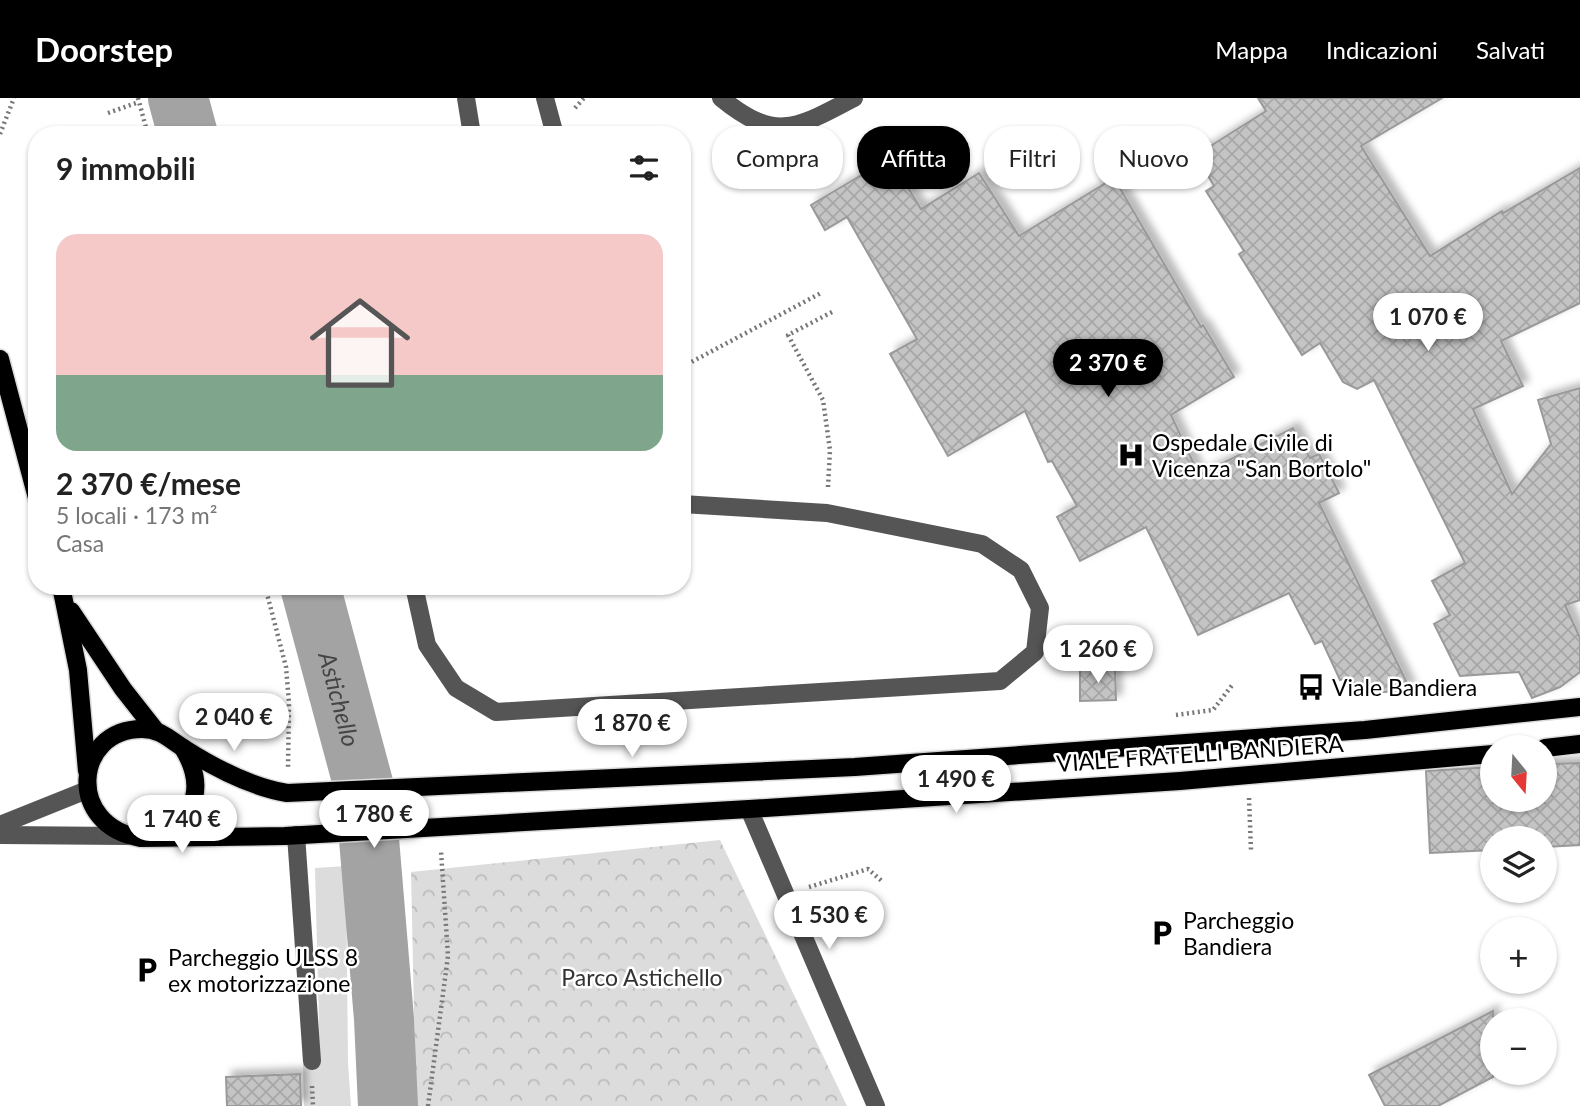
<!DOCTYPE html>
<html lang="it">
<head>
<meta charset="utf-8">
<style>
	:root { --surface:#fff; --page:#f2f2f2; --text:#222; --muted:#767676; --accent:#000 }
	body { margin:0; font-family:Lato,sans-serif; background:var(--page); color:var(--text); height:100vh; display:flex; flex-direction:column; font-size:26px; white-space:nowrap }
	* { box-sizing:border-box; margin:0 }
	p { font-size:23px; color:var(--muted) }
	.icon { flex:none; width:38px; height:38px; fill:none; stroke:currentColor; stroke-width:2; stroke-linecap:round; stroke-linejoin:round }
	.map { position:relative; flex:1; overflow:hidden }
	.drawer { position:absolute; left:28px; top:28px; width:663px; height:469px; display:flex; flex-direction:column; background:var(--surface); border-radius:28px; box-shadow:0 2px 5px #0004 }
	.drawer>* { flex:none }
	.guide { position:absolute; left:712px; top:28px; width:665px; height:63px; display:flex; gap:14px }
	.needle { width:46px; rotate:162deg }
	.buttons { position:absolute; left:1480px; top:637px; display:grid; gap:14px }
	.buttons a { display:grid; place-items:center; width:77px; height:77px; border-radius:50%; background:var(--surface); box-shadow:0 2px 5px #0004; font-size:35px }
	.price { position:absolute; translate:-50% -60px; padding:0 16px; border-radius:24px; background:#fff; color:#222; font-size:23px; line-height:46px; filter:drop-shadow(0 2px 4px #0008) }
	.price::after { content:''; position:absolute; left:50%; top:42px; width:21px; height:16px; margin-left:-10px; background:inherit; clip-path:polygon(0 0,100% 0,50% 100%) }
	.price.selected { background:var(--accent); color:#fff }
	ul { padding:0; list-style:none }
	li { display:grid; align-content:center; gap:14px; height:371px; padding:0 28px }
	li span { display:grid; place-items:center; height:217px; border-radius:21px; color:#555 }
	li>.icon { margin-inline-start:auto }
	span .icon { width:126px; height:126px; fill:#fffc; stroke-width:1 }
	li b { font-size:30px }
	h2 { display:flex; justify-content:space-between; align-items:center; height:84px; padding:0 28px; font-size:30px }
	.tag { padding:0 24px; border-radius:28px; background:var(--surface); box-shadow:0 2px 5px #0004; font-size:24px; line-height:63px }
	.tag.selected { background:var(--accent); color:#fff }
	header { display:flex; align-items:center; gap:42px; box-sizing:border-box; height:98px; padding:0 35px; background:var(--accent); color:#fff }
	header strong { font-size:33px }
	nav { display:flex; gap:38px; margin-inline-start:auto; font-size:24px }
	.map>svg:first-child { display:block }
	.green { fill:#dcdcdc }
	.forest { fill:url(#forest-crowns) }
	.lines { fill:none; stroke-linecap:round; stroke-linejoin:round }
	.river { stroke:#a3a3a3; stroke-width:60 }
	.building { fill:url(#building-cross-hatch); stroke:#999; stroke-width:2; filter:url(#shadow) }
	.major-casing { stroke:#dbdbdb; stroke-width:21 }
	.path { stroke:#777; stroke-width:4.5; stroke-dasharray:2 3.5; stroke-linecap:butt }
	.minor { stroke:#555; stroke-width:18 }
	.major { stroke:#000; stroke-width:18 }
	.labels { text-anchor:middle; dominant-baseline:central; stroke-width:5; stroke-linejoin:round; paint-order:stroke }
	.poi-label { font-size:23px; fill:#000; stroke:#fff; text-anchor:start }
	.street-label { font-size:23px; fill:#000; stroke:#fff }
	.park-label { font-size:23px; fill:#333; stroke:#fff }
	.water-label { font-size:24px; font-style:italic; fill:#444; stroke:#fff }
</style>
</head>
<body>
<header>
<strong>Doorstep</strong>
<nav><a>Mappa</a><a>Indicazioni</a><a>Salvati</a></nav>
</header>
<div class="map">
<svg width="1580" height="1008" viewBox="0 0 1580 1008">
	<defs>
		<pattern id="forest-crowns" width="20" height="18" patternUnits="userSpaceOnUse" patternTransform="scale(1.75)"><rect width="20" height="18" fill="#dcdcdc"/><path d="M2 6a3 3 0 1 1 6 0M12 15a3 3 0 1 1 6 0" fill="none" stroke="#bbb"/></pattern>
		<pattern id="building-cross-hatch" width="8" height="8" patternUnits="userSpaceOnUse" patternTransform="scale(1.75)"><rect width="8" height="8" fill="#c4c4c4"/><path d="M0 0l8 8M0 8l8-8" fill="none" stroke="#a7a7a7"/></pattern>
		<filter id="shadow"><feDropShadow dx="6" dy="-6" stdDeviation="3.5" flood-color="#0004"/></filter>
	</defs>
	<rect width="100%" height="100%" fill="#fff"/>
	<path class="green" d="M346,768l2,197 3,43h-47l-1,-43h17l-5,-195z"/>
	<path class="forest" d="M720,742l127,266h-431l-5,-234z"/>
	<g class="lines">
		<g class="river">
			<path d="M178,0l10,37"/>
			<path id="s1" d="M310,488l55,205 19,228 4,87"/>
		</g>
	</g>
	<g class="building">
		<path d="M1258,0h184l-81,48 69,110 72,-45 1,2 77,-45v135l-79,38 22,45 -50,23 39,85 39,-50 -13,-44 42,-12v212l-15,5 15,33v34l-20,15 -28,11 -13,-26 -59,4 -26,-52 16,-9 -18,-34 33,-18 -91,-183 -17,9 -14,-7 -23,-39 -18,12 -63,-101 5,-3 -38,-60 8,-5 -18,-31 70,-44z"/>
		<path d="M890,60l31,51 58,-36 40,63 95,-58 87,149 2,-2 31,52 -63,38 28,60 94,-47 17,30 9,-4 20,39 -20,10 91,186 -58,7 -8,-17 -4,1 -18,-39 -7,3 -26,-51 -91,42 -52,-108 -66,34 -23,-44 20,-11 -25,-45 -4,1 -23,-51 -77,45 -58,-102 27,-15 -70,-122 -22,13 -14,-25z"/>
		<path d="M1115,571l1,31 -36,1v-31z"/>
		<path d="M1580,665v82l-35,2v-9h-52v12l-63,3 -4,-82 67,-4v33h52v-36z"/>
		<path d="M1493,913v66l-55,29h-53l-16,-31z"/>
		<path d="M300,976l1,32h-74l-1,-29z"/>
	</g>
	<g class="lines">
		<defs>
			<g id="major">
				<path d="M0,261l37,139"/>
				<path d="M61,488l17,84 9,101"/>
				<path d="M71,513l52,78 33,42"/>
				<path d="M1545,650l35,-4"/>
				<path d="M1493,656l-313,27 -431,28 -464,27 -144,2c-76,-12 -67,-109 1,-109 19,0 28,11 43,20 30,19 66,38 102,44l568,-26 510,-37 215,-23"/>
				<path d="M159,737c39,-18 46,-51 24,-87"/>
			</g>
		</defs>
		<use href="#major" class="major-casing"/>
		<g class="path">
			<path d="M138,0l10,37"/>
			<path d="M575,10l9,-10"/>
			<path d="M108,15l31,-11"/>
			<path d="M0,36l14,-36"/>
			<path d="M682,269l139,-74"/>
			<path d="M828,389l2,-37 -7,-50 -35,-65 46,-24"/>
			<path d="M265,488l21,81 3,36 -1,65"/>
			<path d="M1176,617l37,-5 20,-26"/>
			<path d="M1249,700l2,52"/>
			<path d="M809,789l59,-18 15,13"/>
			<path d="M312,988l1,20"/>
			<path d="M428,1008l20,-150 -7,-105"/>
		</g>
		<g class="minor">
			<path d="M466,0l6,37"/>
			<path d="M545,0l10,37"/>
			<path d="M721,0c55,45 76,30 133,0"/>
			<path d="M414,488l13,59 29,43 40,24 504,-31 35,-29 5,-44 -19,-38 -39,-26 -155,-31 -145,-9"/>
			<path d="M749,711l127,297"/>
			<path d="M0,727l87,-35"/>
			<path d="M0,737l126,1"/>
			<path d="M296,737l16,226"/>
		</g>
		<use href="#major" class="major"/>
	</g>
	<defs>
		<symbol id="hospital-bare" viewBox="-9 -9 18 18"><path d="M-5-5h3v3.5h4V-5h3V5h-3V1.5h-4V5h-3Z" fill="#000" stroke="#fff" stroke-width="2.5" paint-order="stroke"/></symbol>
		<symbol id="bus-bare" viewBox="-9 -9 18 18"><path d="M-5-6H5V4H4V6H2V4H-2V6H-4V4H-5ZM-3.5-4V0h7V-4ZM-3.5 1.2v1.5H-2V1.2ZM2 1.2v1.5H3.5V1.2Z" fill="#000" stroke="#fff" stroke-width="2.5" paint-order="stroke"/></symbol>
		<symbol id="parking-bare" viewBox="-9 -9 18 18"><path d="M-3.5-5.5H1a3.5 3.5 0 0 1 0 7H-1V5.5H-3.5ZM-1-3.4V-.6H.8a1.4 1.4 0 0 0 0-2.8Z" fill="#000" stroke="#fff" stroke-width="2.5" paint-order="stroke"/></symbol>
	</defs>
	<g fill-rule="evenodd">
		<use href="#hospital-bare" x="1112" y="338" width="38" height="38"/>
		<use href="#bus-bare" x="1292" y="570" width="38" height="38"/>
		<use href="#parking-bare" x="1143" y="816" width="38" height="38"/>
		<use href="#parking-bare" x="128" y="853" width="38" height="38"/>
	</g>
	<g class="labels">
		<g class="poi-label">
			<text x="1152" y="344">Ospedale Civile di<tspan x="1152" dy="26">Vicenza "San Bortolo"</tspan></text>
			<text x="1332" y="589">Viale Bandiera</text>
			<text x="1183" y="822">Parcheggio<tspan x="1183" dy="26">Bandiera</tspan></text>
			<text x="168" y="859">Parcheggio ULSS 8<tspan x="168" dy="26">ex motorizzazione</tspan></text>
		</g>
		<g class="street-label">
			<text transform="translate(1200 655) rotate(-4)">VIALE FRATELLI BANDIERA</text>
		</g>
		<g class="park-label">
			<text x="642" y="879">Parco Astichello</text>
		</g>
		<g class="water-label">
			<text stroke="none"><textPath href="#s1" startOffset="117">Astichello</textPath></text>
		</g>
	</g>
</svg>
<div class="buttons">
<a><svg class="needle" viewBox="-14 -14 28 28"><path d="M0-13l5 13h-10z" fill="#e53935"/><path d="M0 13l5-13h-10z" fill="#767676"/></svg></a>
<a><svg class="icon" aria-label="layers" viewBox="0 0 24 24"><path d="M12 4l9 5-9 5-9-5zM3 14l9 5 9-5"/></svg></a>
<a>+</a>
<a>−</a>
</div>
<b class="price" style="left:1428px;top:255px">1 070 €</b>
<b class="price selected" style="left:1108px;top:301px">2 370 €</b>
<b class="price" style="left:1098px;top:587px">1 260 €</b>
<b class="price" style="left:234px;top:655px">2 040 €</b>
<b class="price" style="left:632px;top:661px">1 870 €</b>
<b class="price" style="left:956px;top:717px">1 490 €</b>
<b class="price" style="left:374px;top:752px">1 780 €</b>
<b class="price" style="left:182px;top:757px">1 740 €</b>
<b class="price" style="left:829px;top:853px">1 530 €</b>
<div class="guide">
<a class="tag">Compra</a>
<a class="tag selected">Affitta</a>
<a class="tag">Filtri</a>
<a class="tag">Nuovo</a>
</div>
<section class="drawer">
<h2>9 immobili<svg class="icon" aria-label="filters" viewBox="0 0 24 24"><path d="M4 7h16M4 17h16"/><circle cx="9" cy="7" r="2"/><circle cx="15" cy="17" r="2"/></svg></h2>
<ul>
<li><span style="background:linear-gradient(#f6c9c9 65%,#7fa58c 0)"><svg class="icon" aria-label="home" viewBox="0 0 24 24"><path d="M3 11l9-7 9 7M6 9v11h12V9"/></svg></span><div><b>2 370 €/mese</b><p>5 locali · 173 m²</p><p>Casa</p></div></li>
</ul>
</section>
</div>
</body>
</html>
